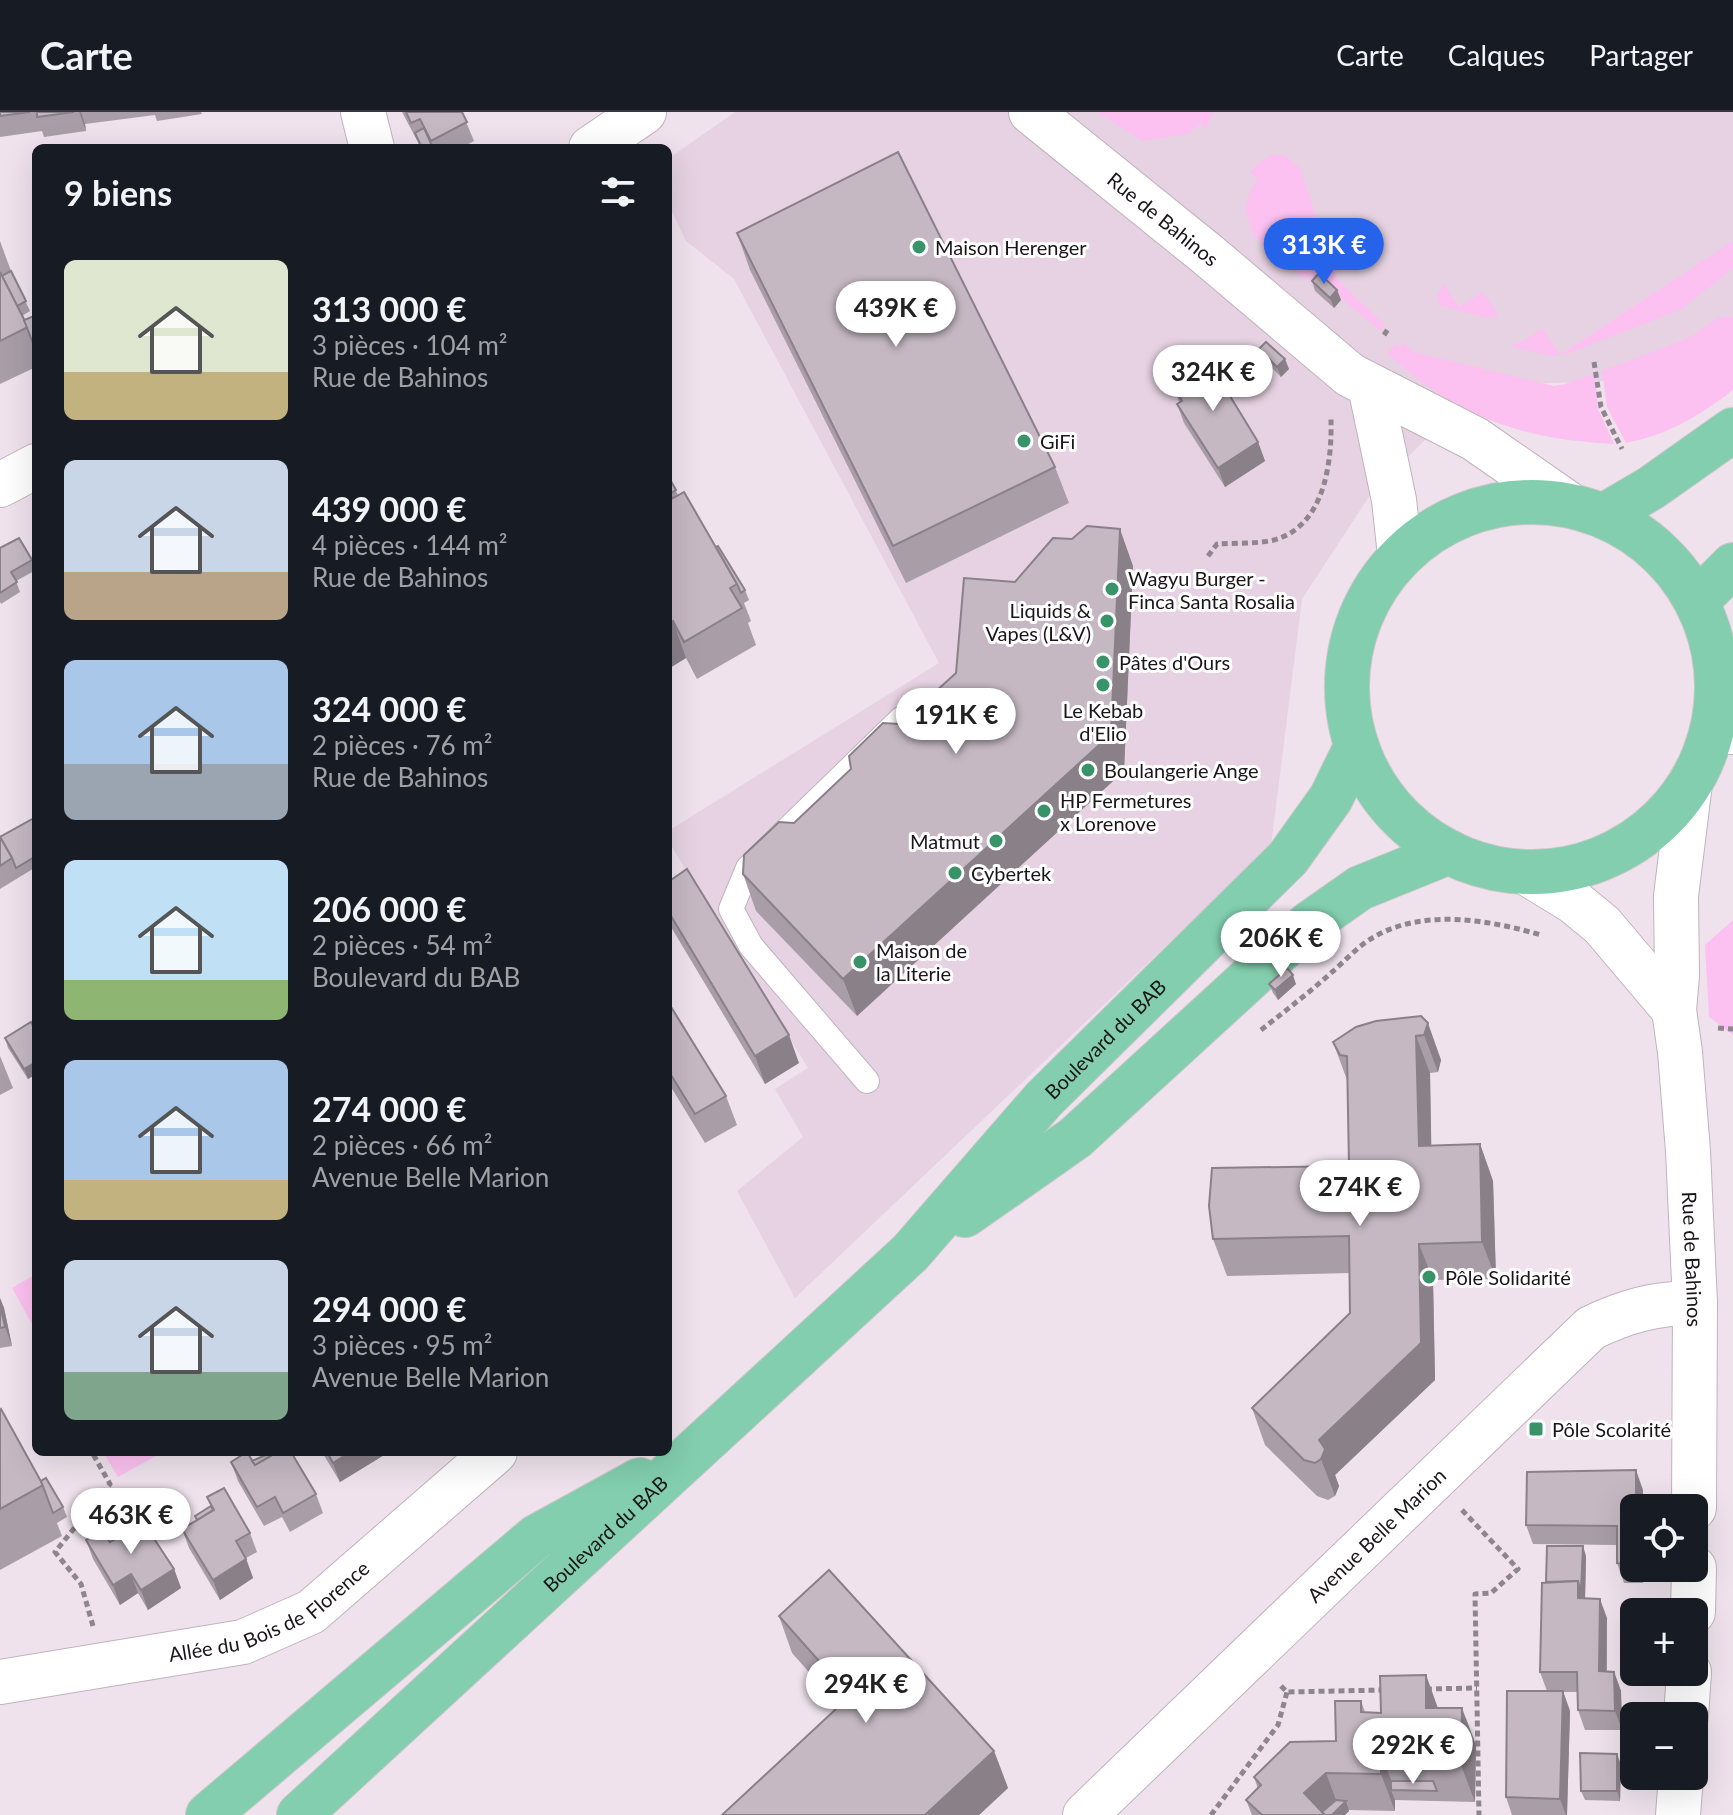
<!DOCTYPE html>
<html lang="fr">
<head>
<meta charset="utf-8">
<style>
	:root { --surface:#171b24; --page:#20242c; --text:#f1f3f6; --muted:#9ea1a6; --line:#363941; --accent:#2563eb }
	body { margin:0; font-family:Lato,sans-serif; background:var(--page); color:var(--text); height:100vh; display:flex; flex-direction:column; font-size:30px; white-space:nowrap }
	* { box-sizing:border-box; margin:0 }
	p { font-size:26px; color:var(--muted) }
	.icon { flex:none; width:44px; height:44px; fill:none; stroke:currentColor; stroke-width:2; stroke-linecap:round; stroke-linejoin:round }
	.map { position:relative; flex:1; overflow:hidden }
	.panel { position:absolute; left:32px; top:32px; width:640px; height:1312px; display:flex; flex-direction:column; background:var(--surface); border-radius:12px; box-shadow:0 8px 32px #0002 }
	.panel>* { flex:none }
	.tools { position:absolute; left:1620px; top:1382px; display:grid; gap:16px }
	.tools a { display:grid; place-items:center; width:88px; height:88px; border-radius:12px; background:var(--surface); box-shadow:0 8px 32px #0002; font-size:40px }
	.price { position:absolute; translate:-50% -68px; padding:0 18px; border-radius:28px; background:#fff; color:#222; font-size:26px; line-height:52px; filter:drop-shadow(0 2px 4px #0008) }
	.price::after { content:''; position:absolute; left:50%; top:48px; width:24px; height:18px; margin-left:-12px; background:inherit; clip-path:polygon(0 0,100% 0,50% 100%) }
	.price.current { background:var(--accent); color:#fff }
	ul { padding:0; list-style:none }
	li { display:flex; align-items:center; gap:24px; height:200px; padding:0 32px }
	li span { display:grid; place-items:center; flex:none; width:224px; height:160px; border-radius:12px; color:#555 }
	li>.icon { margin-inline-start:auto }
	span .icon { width:96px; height:96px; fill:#fffc; stroke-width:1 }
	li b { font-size:34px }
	h2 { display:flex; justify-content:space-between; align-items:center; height:96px; padding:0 32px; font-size:34px }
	header { display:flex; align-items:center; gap:48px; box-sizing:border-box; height:112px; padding:0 40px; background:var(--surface); border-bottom:2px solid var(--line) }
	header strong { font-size:38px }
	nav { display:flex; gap:44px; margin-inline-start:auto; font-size:28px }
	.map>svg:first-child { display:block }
	.built { fill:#e6d2e2 }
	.green { fill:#fcc1f1 }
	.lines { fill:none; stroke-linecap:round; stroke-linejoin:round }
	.service-casing { stroke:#c0b3be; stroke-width:26 }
	.minor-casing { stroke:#c0b3be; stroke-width:46 }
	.tertiary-casing { stroke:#c0b3be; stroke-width:46 }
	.primary-casing { stroke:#c8c7c8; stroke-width:46 }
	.path { stroke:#8f868d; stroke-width:5; stroke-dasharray:6 4; stroke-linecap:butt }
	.service { stroke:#fff; stroke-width:24 }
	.minor { stroke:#fff; stroke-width:44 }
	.tertiary { stroke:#fff; stroke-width:44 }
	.primary { stroke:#82ceae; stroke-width:44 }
	.wall { fill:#a99ea7 }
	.shaded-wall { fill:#8a8188 }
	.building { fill:#c5b8c2; stroke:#8a8188; stroke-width:2 }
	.poi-dot { fill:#399369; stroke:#fff; stroke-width:3 }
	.labels { text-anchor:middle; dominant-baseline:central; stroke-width:6; stroke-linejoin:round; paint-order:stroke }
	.street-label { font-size:20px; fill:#1a1519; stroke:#fff }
	.poi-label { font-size:20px; fill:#1a1519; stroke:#fff; text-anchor:start }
</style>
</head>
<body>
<header>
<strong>Carte</strong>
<nav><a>Carte</a><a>Calques</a><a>Partager</a></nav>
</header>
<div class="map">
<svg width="1733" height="1703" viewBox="0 0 1733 1703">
	<rect width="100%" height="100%" fill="#efe2ec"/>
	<path class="built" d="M735,0h998v240l-36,25 -218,9 -109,109 -68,104 -31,247 -476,452 -58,-107 66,-54 -28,-48 33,-21 -140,-227v-10l271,-168 -205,-384 -48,-38 -18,-37v-45z"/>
	<g class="green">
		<path d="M1097,0h116l-7,17 -5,-6 -13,11 -46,7z"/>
		<path d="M1271,43h13l16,13 37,111 48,46 -5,6 -57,-48 -24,-7 -45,-40 -9,-27 3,-12 9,-19 -7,-5 6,-8z"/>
		<path d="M1733,129v27l-51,41 -115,45 -15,2 -39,-9v-2l11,-4 18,-13 18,27z"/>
		<path d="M1443,171l16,24 24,-15 16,24 -11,2 -48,-12 -3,-10z"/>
		<path d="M1719,205h14v73c-34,26 -65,45 -107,53l-19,-36 -5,-36 87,-33z"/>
		<path d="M1403,231l11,9 140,34 11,-2 30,-11 3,36 16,35c-95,-5 -156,-27 -227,-91l8,-9 4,4z"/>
		<path d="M1733,808v115l-24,-18 -4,-72z"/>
		<path d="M36,1162v57l-24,-43z"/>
		<path d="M103,1340h60l-45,25z"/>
	</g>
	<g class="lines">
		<defs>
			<path id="service" d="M867,969l-116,-135 -20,-37 17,-41 153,-149"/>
			<g id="minor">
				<path d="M363,0l9,36"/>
				<path d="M1713,619l20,1"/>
				<path id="s1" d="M1690,671l-14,113 1,79 -3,35 6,42 8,99 7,152 -1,205"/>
				<path d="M1525,760l49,30 28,23 72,85"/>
				<path d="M1693,1500l1,-44"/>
				<path id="s2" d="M0,1570l243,-40 68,-30 184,-160"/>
				<path d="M1686,1604l3,-44"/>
				<path id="s3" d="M1085,1703l506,-487c35,-17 65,-25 104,-25"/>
				<path d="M1678,1703l3,-39"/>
			</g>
			<g id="tertiary">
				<path id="s4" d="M1031,0l176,142 143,121 125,64 95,66"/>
				<path d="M591,36l53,-36"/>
				<path d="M1370,274l24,114 6,55"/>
				<path d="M0,373l36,-19"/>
			</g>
			<g id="primary">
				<circle cx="1532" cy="575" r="185"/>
				<path d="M1605,403l46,-27 82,-58"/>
				<path d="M1697,489l36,-36"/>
				<path d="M965,1103l110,-77 235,-215 50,-35 89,-36"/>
				<path d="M208,1703l328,-278 104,-57"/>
				<path id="s5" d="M299,1703l611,-562 134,-154 244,-241 43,-60 25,-51"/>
			</g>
		</defs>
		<use href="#service" class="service-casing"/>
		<use href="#minor" class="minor-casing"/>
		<use href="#tertiary" class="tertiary-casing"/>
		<use href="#primary" class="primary-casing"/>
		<g class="path">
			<path d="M1384,223l4,-6"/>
			<path d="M1594,250l7,45 21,42"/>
			<path d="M1208,444l9,-12c18,-1 39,0 57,-4 51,-14 58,-78 57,-121"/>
			<path d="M1718,916l15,1"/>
			<path d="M1261,918c24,-19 48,-37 71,-58 13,-11 27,-27 42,-35 50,-29 115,-17 167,-2"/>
			<path d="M1462,1398l56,59 -27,24 -16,1 4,221"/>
			<path d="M93,1514l-12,-42 -26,-32 55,-68 -17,-30 2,-2"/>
			<path d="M1281,1574l6,6 97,-2"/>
			<path d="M1426,1577l51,-1"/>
			<path d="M1211,1703l67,-90 9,-33"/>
		</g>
		<use href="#service" class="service"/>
		<use href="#minor" class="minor"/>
		<use href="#tertiary" class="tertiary"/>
		<use href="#primary" class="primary"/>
	</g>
	<g class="wall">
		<path d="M0,0h201l1,2 -45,7 -2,-6 -70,9 1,7 -42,6 -2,-6 -42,6z"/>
		<path d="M402,0h60l12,29 -13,7h-40z"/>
		<path d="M737,121l318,234 14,36 -163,80 -156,-313z"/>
		<path d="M0,129l11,30 19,40 -8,5 2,4 12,1v46l-36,17z"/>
		<path d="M1312,169l25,9 4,10 -7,8 -19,-17z"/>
		<path d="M1259,237l30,20 -8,8 -18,-18z"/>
		<path d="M1223,263l7,20 28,47 7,19 -40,26 -41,-64 -7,-19 2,-2 -7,-19z"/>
		<path d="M668,364l10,19 67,95 4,10 -5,3 7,18 -3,2 8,22 -59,34 -11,-21 -18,11z"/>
		<path d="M0,436l32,12 4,10 -20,11 4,11 -19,12 -1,-2z"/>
		<path d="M1133,454l-9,205 -267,245 -101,-105 -13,-37 108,-105 105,-96 59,-91z"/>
		<path d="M36,705v50l-36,22v-52z"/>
		<path d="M668,770l131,181 -34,21 -97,-162z"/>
		<path d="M1269,872h27l-18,16 -5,-7z"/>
		<path d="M668,890l58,94 11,29 -32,18 -37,-61z"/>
		<path d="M1421,904l20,44 -3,12 -8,1 1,73 49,-2 13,37 3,98 -63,1 2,100 -100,95 4,11 -4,10 -7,4 -11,-4 -52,-51 -13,-37 98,-95v-40l-123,3 -14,-37 136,-73 -2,-86 -14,-38z"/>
		<path d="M36,919v43l-8,5 -20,-31 -3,-10z"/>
		<path d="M0,944l13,32 -13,7z"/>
		<path d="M0,1186l4,10 8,38 -12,2z"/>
		<path d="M0,1298l41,71 22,26 4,10 -10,6 5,13 -62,34z"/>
		<path d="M322,1340h67l-49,30z"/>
		<path d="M270,1344l46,38 7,19 -33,19 -8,-15 -18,9 -26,-45 -7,-19 21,-1z"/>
		<path d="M1643,1378l-9,18v60h9v15h-19l-7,-20v-18l-84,-1 -7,-19z"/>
		<path d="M207,1385l43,36 7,19 -11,6 7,20 -33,22 -31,-52 -7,-19 15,-9 14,-13z"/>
		<path d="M124,1422l50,35 7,19 -33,22 -10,-17 -18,12 -27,-46 -7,-19 21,-2z"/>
		<path d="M1586,1444l-1,42 22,20v53l7,1 7,19 1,39h-37l-7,-20 -1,-18h-14l7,19 -3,104h-55l-6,-18 41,-106 -7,-19 6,-90z"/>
		<path d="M779,1504l215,135 14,37 -29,27h-257l117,-109 -47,-53z"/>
		<path d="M1426,1563l12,33 38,37 -1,57 -80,-2v11l-46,-1v1l-4,4h-93l-6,-15 12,-11 -4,-12 82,-36 25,-40 4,11 16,1z"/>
		<path d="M1621,1652l-1,37 -35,-1 -4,-9z"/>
	</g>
	<g class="shaded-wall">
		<path d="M79,0h2l4,12 1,7z"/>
		<path d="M1337,178l4,10 -7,8 -4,-10z"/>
		<path d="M1285,247l4,10 -8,8 -4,-10z"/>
		<path d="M1223,263l7,20 -11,-17z"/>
		<path d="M1258,330l7,19 -40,26 -7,-19z"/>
		<path d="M668,373l12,32 -12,-2z"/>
		<path d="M1120,417l13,37 -9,205 -267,245 -14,-37z"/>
		<path d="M673,509l13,37 -18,11v-45z"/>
		<path d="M1293,863l3,9 -18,16 -3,-10z"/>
		<path d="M1428,911l13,37 -3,12 -14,-37z"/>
		<path d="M789,923l10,28 -34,21 -10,-28z"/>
		<path d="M1416,924l14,37 2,110 -13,-37z"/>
		<path d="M36,950v12l-8,5 -4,-10z"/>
		<path d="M1480,1032l13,37 3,98 -14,-37z"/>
		<path d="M1419,1132l14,36 2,100 -100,95 4,11 -4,10 -14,-37 -2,-19z"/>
		<path d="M0,1186l4,10 8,38 -7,-19 -5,-22z"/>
		<path d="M350,1340h39l-49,30 -7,-19z"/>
		<path d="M1636,1358l7,20v18h-7z"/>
		<path d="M1583,1434l3,10 -1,45 -4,-10z"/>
		<path d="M246,1447l7,19 -33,22 -7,-20z"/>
		<path d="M1638,1456h5v15z"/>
		<path d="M174,1457l7,19 -33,22 -7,-20z"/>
		<path d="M131,1462l7,19 -18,12 -7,-20z"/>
		<path d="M1578,1469l7,20 -7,-3z"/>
		<path d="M1600,1487l7,19 -1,72 -7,-19z"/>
		<path d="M1614,1560l7,19 1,39 -7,-19z"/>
		<path d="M1426,1563l13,37 -13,-4z"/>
		<path d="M1563,1579l7,20 -3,104h-1l-6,-16z"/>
		<path d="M1462,1596l14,37 -1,57 -14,-37z"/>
		<path d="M994,1639l14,37 -29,27h-54z"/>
		<path d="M1381,1642l14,36h-4l4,10v11l-14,-37z"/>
		<path d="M1617,1642l4,10 -1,37 -3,-10z"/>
		<path d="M1326,1661l13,35 7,-7 3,10 -4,4h-33l-8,-22z"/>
	</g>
	<g class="building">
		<path d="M0,0h30l-30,4z"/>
		<path d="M37,0h37l-37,5z"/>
		<path d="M406,0h56l5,10 -36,19 -11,-22 -9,4z"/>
		<path d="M424,16l9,20h-11l-7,-15z"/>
		<path d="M898,40l157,315 -162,79 -156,-313z"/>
		<path d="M11,159l15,30 -9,5 -15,-30z"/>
		<path d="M0,160l28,55 -28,14z"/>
		<path d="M1319,161l18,17 -7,8 -18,-17z"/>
		<path d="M34,204l2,5v30l-12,-31z"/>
		<path d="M1266,230l19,17 -8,8 -18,-18z"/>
		<path d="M1212,245l11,18 -4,3 39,64 -40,26 -41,-64 5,-3 -10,-18z"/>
		<path d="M668,364l8,14 -5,3 -3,-8z"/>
		<path d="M684,380l53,92 -7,4 12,20 -58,34 -11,-21 -5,3v-123z"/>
		<path d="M1087,414l33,3 -9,205 -268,245 -100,-105 1,-19 35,-33 15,1 57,-54 -2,-13 34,-33 17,1 56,-51 8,-95 51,4 38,-44 19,1z"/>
		<path d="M19,426l13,22 -21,12 6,10 -17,11v-45z"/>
		<path d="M718,434l27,44 -4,3 -4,-9 -21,-37z"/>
		<path d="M36,705v39l-20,12 -4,-10 -12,-21z"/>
		<path d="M0,725l12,21 -12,8z"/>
		<path d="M687,757l102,166 -34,21 -87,-145v-29z"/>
		<path d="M1287,856l6,7 -18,15 -6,-6z"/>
		<path d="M668,890l58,94 -31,18 -27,-44z"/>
		<path d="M1421,904l7,7 -4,12 -8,1 3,110 61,-2 2,98 -63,2 2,99 -102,97 6,9 -4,10 -6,4 -11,-3 -52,-52 98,-95 -1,-77 -136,3 -4,-33 3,-38 137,-2 -2,-110 -7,-1 -7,-13 23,-15 20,-6z"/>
		<path d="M31,910l5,9v31l-12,7 -19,-31z"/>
		<path d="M0,1193l5,22 -5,1z"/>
		<path d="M1,1297l42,76 -43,24v-99z"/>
		<path d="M247,1340l8,13 23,-13h13l25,42 -33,19 -8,-16 -18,10 -26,-45z"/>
		<path d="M327,1340h23l-17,11z"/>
		<path d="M268,1342l2,2 -15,9 -3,-4z"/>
		<path d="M1636,1358v38h-2v56l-17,-1v-37l-91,-1 1,-53z"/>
		<path d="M46,1366l17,29 -10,6 -12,-32z"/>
		<path d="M224,1376l26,45 -14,8 10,18 -33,21 -31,-51 32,-19 -7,-13z"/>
		<path d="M211,1394l2,4 -16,10 -2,-4z"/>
		<path d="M143,1410l31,47 -33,21 -10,-16 -18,11 -27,-45 16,-11 8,13z"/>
		<path d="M121,1418l3,4 -14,8 -3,-4z"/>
		<path d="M1547,1434h36l-2,45 -3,-10 -32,1z"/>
		<path d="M829,1458l165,181 -69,64h-203l128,-119 -71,-80z"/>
		<path d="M1578,1469v17l22,1 -1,72 15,1 1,39 -37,-1 -1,-38h-37l2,-89z"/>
		<path d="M1426,1563v33h36l-1,57 -34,-1 -1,-10h-45v20l-55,-1 -22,20 21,22h-63l-16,-15 15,-15 -7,-8 36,-35 46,-1 -1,-40h26v11l20,1 -1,-37z"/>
		<path d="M1507,1579h56l-3,108 -54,-2z"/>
		<path d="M1580,1641l37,1v37h-36z"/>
		<path d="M1391,1669h42l4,10 -46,-1z"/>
		<path d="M1336,1688l10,1 -14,14h-7l-3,-3z"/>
	</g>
	<g class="poi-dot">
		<circle cx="919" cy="135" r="8"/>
		<circle cx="1024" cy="329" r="8"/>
		<circle cx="1112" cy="477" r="8"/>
		<circle cx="1107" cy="509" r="8"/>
		<circle cx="1103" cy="550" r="8"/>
		<circle cx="1103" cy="573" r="8"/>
		<circle cx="1088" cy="658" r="8"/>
		<circle cx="1044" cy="699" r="8"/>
		<circle cx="996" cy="729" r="8"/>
		<circle cx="955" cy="761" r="8"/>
		<circle cx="860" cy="850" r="8"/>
		<circle cx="1429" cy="1165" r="8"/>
		<rect x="1528" y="1309" width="16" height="16" rx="4"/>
	</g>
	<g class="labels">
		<g class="street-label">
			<text stroke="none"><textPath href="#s4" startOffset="170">Rue de Bahinos</textPath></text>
			<text stroke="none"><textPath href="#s5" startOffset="1120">Boulevard du BAB</textPath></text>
			<text stroke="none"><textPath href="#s1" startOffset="478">Rue de Bahinos</textPath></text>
			<text stroke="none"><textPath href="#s5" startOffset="416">Boulevard du BAB</textPath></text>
			<text stroke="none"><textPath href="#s3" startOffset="404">Avenue Belle Marion</textPath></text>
			<text stroke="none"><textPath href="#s2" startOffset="282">Allée du Bois de Florence</textPath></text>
		</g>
		<g class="poi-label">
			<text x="935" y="135">Maison Herenger</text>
			<text x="1040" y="329">GiFi</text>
			<text x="1128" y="466">Wagyu Burger -<tspan x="1128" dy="23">Finca Santa Rosalia</tspan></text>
			<text x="1091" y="498" text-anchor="end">Liquids &amp;<tspan x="1091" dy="23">Vapes (L&amp;V)</tspan></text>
			<text x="1119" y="550">Pâtes d'Ours</text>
			<text x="1103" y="598" text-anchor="middle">Le Kebab<tspan x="1103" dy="23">d'Elio</tspan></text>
			<text x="1104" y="658">Boulangerie Ange</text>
			<text x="1060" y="688">HP Fermetures<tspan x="1060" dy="23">x Lorenove</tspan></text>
			<text x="980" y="729" text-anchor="end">Matmut</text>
			<text x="971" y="761">Cybertek</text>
			<text x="876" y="838">Maison de<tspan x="876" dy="23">la Literie</tspan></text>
			<text x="1445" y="1165">Pôle Solidarité</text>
			<text x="1552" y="1317">Pôle Scolarité</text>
		</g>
	</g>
</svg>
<div class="tools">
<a><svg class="icon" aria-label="locate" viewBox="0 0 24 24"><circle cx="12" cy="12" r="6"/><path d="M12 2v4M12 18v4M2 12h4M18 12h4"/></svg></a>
<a>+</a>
<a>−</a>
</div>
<b class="price current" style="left:1324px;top:174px">313K €</b>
<b class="price" style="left:896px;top:237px">439K €</b>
<b class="price" style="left:1213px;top:301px">324K €</b>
<b class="price" style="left:956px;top:644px">191K €</b>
<b class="price" style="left:1281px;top:867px">206K €</b>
<b class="price" style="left:1360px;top:1116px">274K €</b>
<b class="price" style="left:131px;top:1444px">463K €</b>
<b class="price" style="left:866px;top:1613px">294K €</b>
<b class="price" style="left:1413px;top:1674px">292K €</b>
<section class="panel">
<h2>9 biens<svg class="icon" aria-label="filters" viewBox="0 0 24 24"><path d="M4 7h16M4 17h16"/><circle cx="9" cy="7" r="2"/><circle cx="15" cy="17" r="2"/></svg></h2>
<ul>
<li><span style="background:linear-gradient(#dfe7d0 70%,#c2b280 0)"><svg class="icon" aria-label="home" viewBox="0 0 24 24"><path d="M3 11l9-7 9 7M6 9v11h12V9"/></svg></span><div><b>313 000 €</b><p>3 pièces · 104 m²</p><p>Rue de Bahinos</p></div></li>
<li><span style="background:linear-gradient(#c9d6e8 70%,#b9a48a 0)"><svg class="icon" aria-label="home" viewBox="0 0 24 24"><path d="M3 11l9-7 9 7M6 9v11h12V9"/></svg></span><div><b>439 000 €</b><p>4 pièces · 144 m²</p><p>Rue de Bahinos</p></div></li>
<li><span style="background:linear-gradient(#a9c7e8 65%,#9aa5b1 0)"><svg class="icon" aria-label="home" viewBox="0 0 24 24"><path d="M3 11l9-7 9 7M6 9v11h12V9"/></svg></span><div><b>324 000 €</b><p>2 pièces · 76 m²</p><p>Rue de Bahinos</p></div></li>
<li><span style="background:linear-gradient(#bfe0f5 75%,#8fb573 0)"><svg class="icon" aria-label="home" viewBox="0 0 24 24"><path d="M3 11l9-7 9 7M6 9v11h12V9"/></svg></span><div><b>206 000 €</b><p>2 pièces · 54 m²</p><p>Boulevard du BAB</p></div></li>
<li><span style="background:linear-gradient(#a9c7e8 75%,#c2b280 0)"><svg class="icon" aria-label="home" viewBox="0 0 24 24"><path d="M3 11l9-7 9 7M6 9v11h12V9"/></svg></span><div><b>274 000 €</b><p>2 pièces · 66 m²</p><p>Avenue Belle Marion</p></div></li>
<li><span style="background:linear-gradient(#c9d6e8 70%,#7fa58c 0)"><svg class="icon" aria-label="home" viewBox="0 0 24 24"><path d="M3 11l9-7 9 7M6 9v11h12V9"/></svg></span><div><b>294 000 €</b><p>3 pièces · 95 m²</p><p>Avenue Belle Marion</p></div></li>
</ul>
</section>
</div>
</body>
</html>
